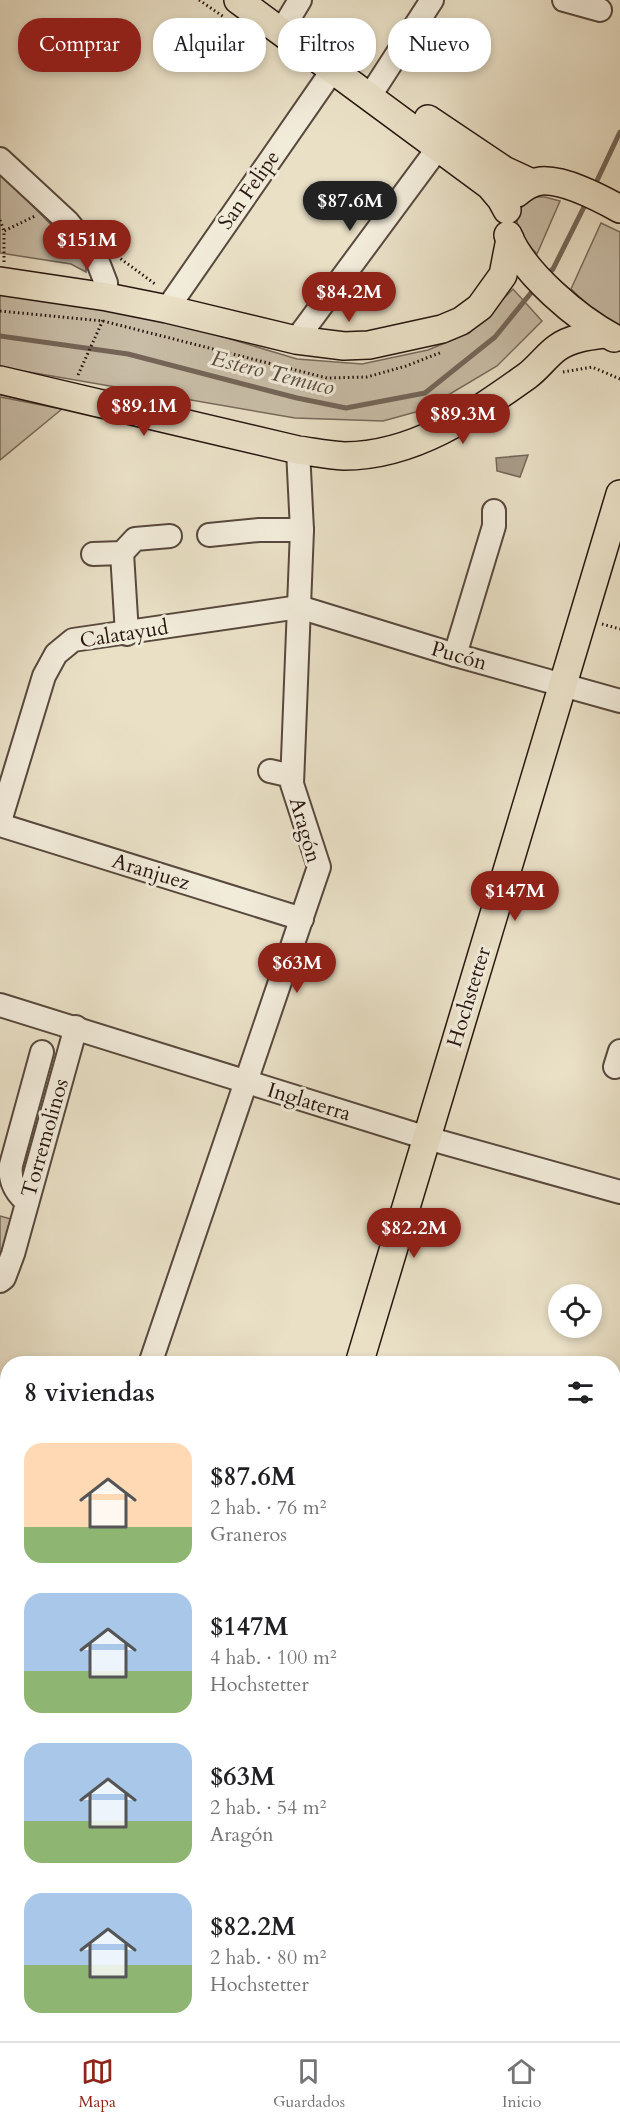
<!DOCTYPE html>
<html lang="es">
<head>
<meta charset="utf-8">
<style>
	:root { --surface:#fff; --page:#f2f2f2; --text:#202124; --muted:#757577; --line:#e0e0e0; --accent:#8f2418 }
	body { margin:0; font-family:Cardo,serif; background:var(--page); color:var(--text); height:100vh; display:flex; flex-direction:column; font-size:22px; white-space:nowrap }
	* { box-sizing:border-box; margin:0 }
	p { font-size:20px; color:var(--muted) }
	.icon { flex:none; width:33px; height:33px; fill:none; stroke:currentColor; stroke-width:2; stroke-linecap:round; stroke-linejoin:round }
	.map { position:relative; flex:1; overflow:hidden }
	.side { position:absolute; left:0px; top:1356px; width:621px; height:686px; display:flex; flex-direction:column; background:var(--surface); border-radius:24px 24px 0 0; box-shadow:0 3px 9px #0003 }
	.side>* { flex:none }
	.top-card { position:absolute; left:18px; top:18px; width:585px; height:54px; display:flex; gap:12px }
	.buttons { position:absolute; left:548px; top:1284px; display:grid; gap:12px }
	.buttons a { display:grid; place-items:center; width:54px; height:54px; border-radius:50%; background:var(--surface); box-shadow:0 3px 9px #0003; font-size:30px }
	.price { position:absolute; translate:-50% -51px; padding:0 14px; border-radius:21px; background:var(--accent); color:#fff; font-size:20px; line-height:39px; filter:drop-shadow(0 2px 3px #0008) }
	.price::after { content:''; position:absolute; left:50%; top:36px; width:18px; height:14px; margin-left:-9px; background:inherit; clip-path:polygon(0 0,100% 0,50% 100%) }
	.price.active { background:#222; color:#fff }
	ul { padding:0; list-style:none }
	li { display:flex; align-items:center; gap:18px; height:150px; padding:0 24px }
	li span { display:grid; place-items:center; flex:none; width:168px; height:120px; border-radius:18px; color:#555 }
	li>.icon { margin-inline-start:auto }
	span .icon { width:72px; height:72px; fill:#fffc; stroke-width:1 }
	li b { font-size:26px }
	h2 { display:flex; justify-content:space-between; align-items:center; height:72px; padding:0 24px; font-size:26px }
	.chip { padding:0 21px; border-radius:24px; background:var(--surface); box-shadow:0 3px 9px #0003; font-size:21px; line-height:54px }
	.chip.active { background:var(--accent); color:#fff }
	.menu { display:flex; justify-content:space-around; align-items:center; height:84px; border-top:2px solid var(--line); background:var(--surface); font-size:16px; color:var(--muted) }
	.menu a { display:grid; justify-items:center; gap:3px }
	.menu .active { color:var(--accent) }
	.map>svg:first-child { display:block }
	.green { fill:#c8bda7; stroke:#78695b; stroke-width:1.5 }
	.water { fill:#a79b88; stroke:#746558; stroke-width:1.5 }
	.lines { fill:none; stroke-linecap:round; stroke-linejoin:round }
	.stream { stroke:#746558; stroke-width:5 }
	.minor-casing { stroke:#58483d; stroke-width:26 }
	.major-casing { stroke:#27150f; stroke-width:30 }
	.path { stroke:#27150f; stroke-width:3; stroke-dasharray:1.5 3; stroke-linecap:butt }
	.minor { stroke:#f1ebda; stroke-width:22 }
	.major { stroke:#e9e0c6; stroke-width:27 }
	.labels { text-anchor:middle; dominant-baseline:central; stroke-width:6; stroke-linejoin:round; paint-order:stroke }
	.street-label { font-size:21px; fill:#27150f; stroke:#f1ebda }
	.water-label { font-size:22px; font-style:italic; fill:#5a4b3f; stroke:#f1ebda }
</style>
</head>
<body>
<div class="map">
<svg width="620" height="2041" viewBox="0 0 620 2041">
	<rect width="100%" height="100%" fill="#e9e0c6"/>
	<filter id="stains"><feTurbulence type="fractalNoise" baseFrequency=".00333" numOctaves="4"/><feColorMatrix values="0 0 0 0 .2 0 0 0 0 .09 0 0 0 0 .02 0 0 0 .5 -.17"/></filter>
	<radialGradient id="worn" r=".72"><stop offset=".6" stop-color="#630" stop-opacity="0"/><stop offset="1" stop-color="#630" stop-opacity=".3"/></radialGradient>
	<g class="green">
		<path d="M0,173l78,79 8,12v8l-15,-8 -71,-11z"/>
		<path d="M536,197h9l15,4 -23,53c-19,-20 -33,-42 -1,-57z"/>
		<path d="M601,223l19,9v96l-32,-23 -17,-16z"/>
		<path d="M0,289l160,29 137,41 65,5 66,-14 41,-17 44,-44 29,32 -45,45 -74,44 -40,11 -88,-3 -295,-51z"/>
		<path d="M0,397l62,12 -62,51z"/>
		<path d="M0,1216l11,3 -11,38z"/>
		<path d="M620,1603v100l-6,-2v-76z"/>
	</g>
	<path class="water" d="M528,455l-8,22 -23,-6 -1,-13z"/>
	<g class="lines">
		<g class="stream">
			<path d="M594,187l26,-55"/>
			<path d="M545,276l8,-7 34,-68"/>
			<path d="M0,336l128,18 169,44 49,10 79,-15 70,-56 40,-49"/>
		</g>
		<defs>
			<g id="minor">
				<path d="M564,0l36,10"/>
				<path d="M288,20l12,-20"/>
				<path d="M377,85l55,-85"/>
				<path d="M0,159l68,63 28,35 10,26 1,14"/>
				<path d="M167,309l165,-238"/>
				<path d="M296,340l142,-192"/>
				<path d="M209,535l50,-5h43"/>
				<path d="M122,553l5,81"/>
				<path d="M93,554l29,-1 13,-14 35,-3"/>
				<path d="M455,655l39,-129v-15"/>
				<path d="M270,771l22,5"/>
				<path d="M0,821l44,-145 12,-22 17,-14 226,-33 156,48 165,46"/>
				<path d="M0,825l302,94"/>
				<path d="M0,1005l427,133 193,54"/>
				<path d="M615,1067l5,-16"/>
				<path d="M27,1202c-12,-10 -18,-21 -16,-37l31,-113"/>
				<path d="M0,1281l4,-3 9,-24 63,-227"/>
				<path d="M150,1364l169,-497 -27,-83 10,-254 -4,-80"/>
				<path d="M0,1423l8,-2"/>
				<path d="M614,1464l6,2"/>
				<path d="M614,1545l6,-22"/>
				<path d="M0,1600l8,-25"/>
				<path d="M0,1693l8,2"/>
				<path d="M614,1711l6,1"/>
				<path d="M614,1727l6,2"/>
				<path d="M0,1774l3,-3 5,-19"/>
			</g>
			<g id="major">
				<path d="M238,0l252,186 11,13 6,11"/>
				<path d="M428,119l76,51 28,13"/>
				<path d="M517,193c7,-6 15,-11 24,-12 23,-2 59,17 79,28"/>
				<path d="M508,235c15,38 70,84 106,103"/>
				<path d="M0,281l107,16 60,12 129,31 48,6 25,-1 73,-16 19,-8 19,-14 23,-32 7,-36"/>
				<path d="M0,380l298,70c15,2 31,5 46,6 70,0 128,-41 183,-80 11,-8 20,-21 30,-28 14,-10 32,-12 48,-14"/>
				<path d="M359,1364l261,-870"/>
				<path d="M0,1822l8,2"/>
				<path d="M0,1859l8,2"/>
				<path d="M614,1990l6,2"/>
				<path d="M614,2026l6,2"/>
				<path d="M158,2041l2,-7"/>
			</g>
		</defs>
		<use href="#minor" class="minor-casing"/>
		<use href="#major" class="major-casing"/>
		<g class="path">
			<path d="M199,0l25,17"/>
			<path d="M0,220l4,11"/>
			<path d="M117,256l38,28"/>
			<path d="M4,262v-31l31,-15"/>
			<path d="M0,311l103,10 224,57 40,-1 39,-11 36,-14"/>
			<path d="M563,372l29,-5 28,12"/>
			<path d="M78,375l25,-55"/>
			<path d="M602,624l18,5"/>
		</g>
		<use href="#minor" class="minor"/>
		<use href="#major" class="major"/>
	</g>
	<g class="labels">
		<g class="street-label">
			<text transform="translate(249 190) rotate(-55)">San Felipe</text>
			<text transform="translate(124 634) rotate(-9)">Calatayud</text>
			<text transform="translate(459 656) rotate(16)">Pucón</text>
			<text transform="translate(305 830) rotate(74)">Aragón</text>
			<text transform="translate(151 872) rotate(17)">Aranjuez</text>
			<text transform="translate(469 997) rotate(-73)">Hochstetter</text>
			<text transform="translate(309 1102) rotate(17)">Inglaterra</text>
			<text transform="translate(45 1138) rotate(-74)">Torremolinos</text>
		</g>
		<g class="water-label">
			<text transform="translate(273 373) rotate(14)">Estero Temuco</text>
		</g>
	</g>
	<rect width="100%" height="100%" filter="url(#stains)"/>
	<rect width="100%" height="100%" fill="url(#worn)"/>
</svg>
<div class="buttons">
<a><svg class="icon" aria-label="locate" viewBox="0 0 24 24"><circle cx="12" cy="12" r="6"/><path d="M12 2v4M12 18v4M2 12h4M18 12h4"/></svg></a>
</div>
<b class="price active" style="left:350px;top:232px">$87.6M</b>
<b class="price" style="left:87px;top:271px">$151M</b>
<b class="price" style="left:349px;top:323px">$84.2M</b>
<b class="price" style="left:144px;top:437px">$89.1M</b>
<b class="price" style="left:463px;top:445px">$89.3M</b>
<b class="price" style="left:515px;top:922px">$147M</b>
<b class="price" style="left:297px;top:994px">$63M</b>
<b class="price" style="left:414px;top:1259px">$82.2M</b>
<div class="top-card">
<a class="chip active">Comprar</a>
<a class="chip">Alquilar</a>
<a class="chip">Filtros</a>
<a class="chip">Nuevo</a>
</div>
<section class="side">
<h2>8 viviendas<svg class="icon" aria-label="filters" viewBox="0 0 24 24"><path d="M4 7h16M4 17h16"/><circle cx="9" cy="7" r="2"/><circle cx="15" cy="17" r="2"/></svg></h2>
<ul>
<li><span style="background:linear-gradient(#ffd9b3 70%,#8fb573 0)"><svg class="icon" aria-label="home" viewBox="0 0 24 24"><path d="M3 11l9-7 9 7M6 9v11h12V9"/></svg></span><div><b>$87.6M</b><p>2 hab. · 76 m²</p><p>Graneros</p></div></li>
<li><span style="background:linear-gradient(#a9c7e8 65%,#8fb573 0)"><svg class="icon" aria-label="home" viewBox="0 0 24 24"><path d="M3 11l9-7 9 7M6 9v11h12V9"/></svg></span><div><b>$147M</b><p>4 hab. · 100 m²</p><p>Hochstetter</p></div></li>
<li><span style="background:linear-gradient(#a9c7e8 65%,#8fb573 0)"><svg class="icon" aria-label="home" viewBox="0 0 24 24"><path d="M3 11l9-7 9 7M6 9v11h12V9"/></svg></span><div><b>$63M</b><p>2 hab. · 54 m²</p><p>Aragón</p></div></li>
<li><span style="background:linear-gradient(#a9c7e8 60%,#8fb573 0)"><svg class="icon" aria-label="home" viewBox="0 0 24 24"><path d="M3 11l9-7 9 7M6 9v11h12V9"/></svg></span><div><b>$82.2M</b><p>2 hab. · 80 m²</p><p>Hochstetter</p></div></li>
</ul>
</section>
</div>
<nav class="menu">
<a class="active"><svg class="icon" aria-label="map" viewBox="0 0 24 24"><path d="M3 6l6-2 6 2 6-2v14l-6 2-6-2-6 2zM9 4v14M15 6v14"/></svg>Mapa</a>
<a><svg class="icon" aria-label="saved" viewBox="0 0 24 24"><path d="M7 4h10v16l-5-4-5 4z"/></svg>Guardados</a>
<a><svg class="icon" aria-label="home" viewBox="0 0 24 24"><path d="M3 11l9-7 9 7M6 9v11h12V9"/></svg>Inicio</a>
</nav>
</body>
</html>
